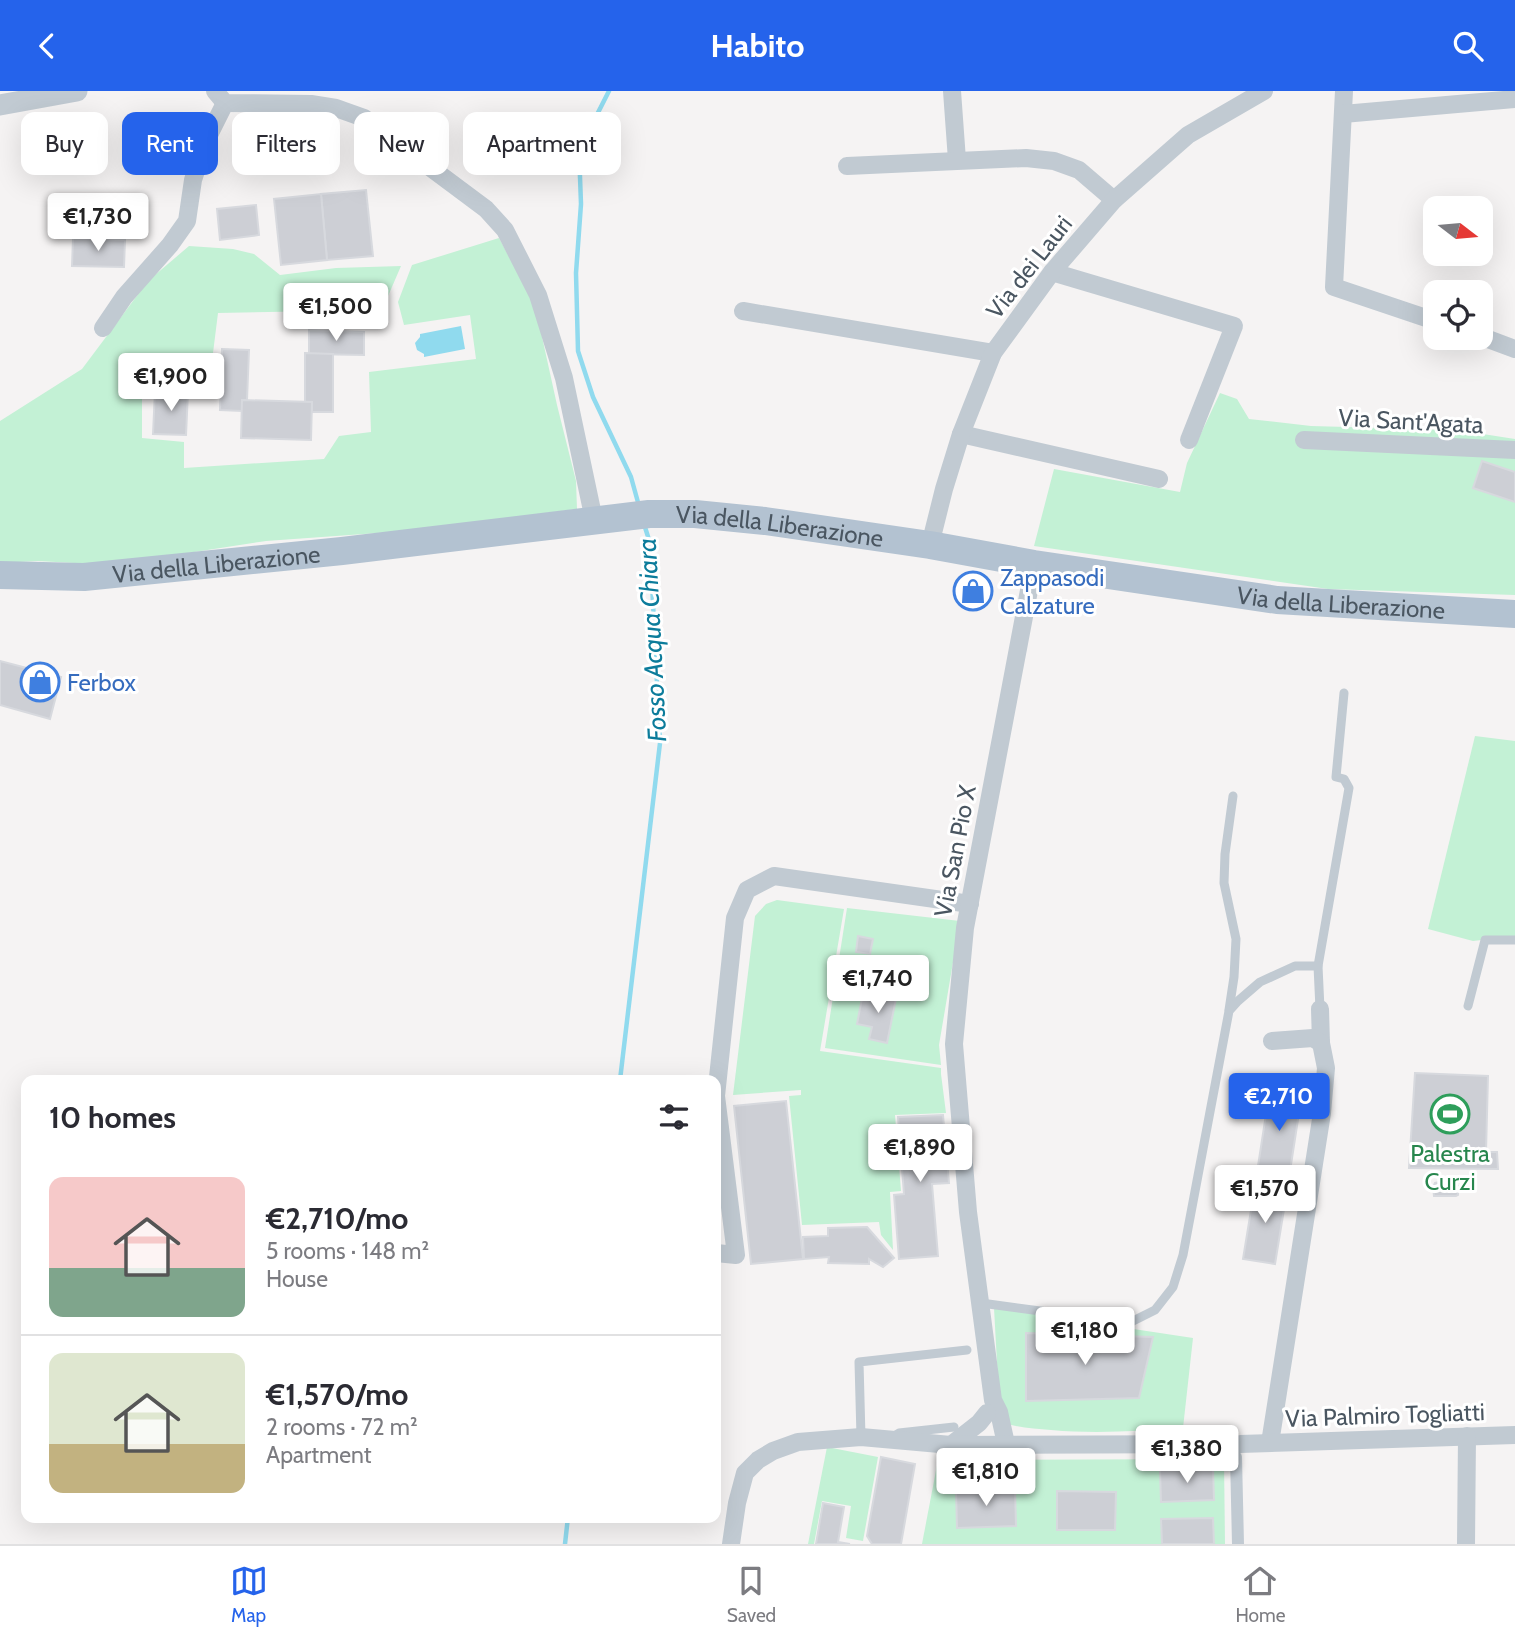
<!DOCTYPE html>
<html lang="en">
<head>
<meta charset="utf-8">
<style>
	:root { --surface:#fff; --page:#f2f2f3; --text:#2b2b33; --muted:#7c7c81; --line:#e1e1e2; --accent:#2563eb }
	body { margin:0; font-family:Cabin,sans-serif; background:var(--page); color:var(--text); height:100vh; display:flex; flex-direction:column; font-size:26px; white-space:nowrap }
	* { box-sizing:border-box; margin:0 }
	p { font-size:23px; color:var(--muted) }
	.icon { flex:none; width:38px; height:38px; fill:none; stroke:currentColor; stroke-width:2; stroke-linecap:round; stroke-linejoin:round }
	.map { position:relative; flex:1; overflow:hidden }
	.drawer { position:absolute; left:21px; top:984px; width:700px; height:448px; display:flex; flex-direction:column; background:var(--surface); border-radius:14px; box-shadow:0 7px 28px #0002 }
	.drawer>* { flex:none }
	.banner { position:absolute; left:21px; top:21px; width:700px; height:63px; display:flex; gap:14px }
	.needle { width:46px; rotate:106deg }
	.controls { position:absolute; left:1423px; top:105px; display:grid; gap:14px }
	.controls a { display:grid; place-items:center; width:70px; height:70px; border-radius:14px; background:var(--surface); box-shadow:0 7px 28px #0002; font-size:35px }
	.price { position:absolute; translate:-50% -60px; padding:0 16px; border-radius:7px; background:#fff; color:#222; font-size:23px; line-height:46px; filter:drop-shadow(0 2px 4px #0008) }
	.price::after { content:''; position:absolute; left:50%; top:42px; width:21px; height:16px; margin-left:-10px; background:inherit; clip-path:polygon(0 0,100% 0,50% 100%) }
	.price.on { background:var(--accent); color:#fff }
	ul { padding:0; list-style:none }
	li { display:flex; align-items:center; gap:21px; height:175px; padding:0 28px }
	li+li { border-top:2px solid var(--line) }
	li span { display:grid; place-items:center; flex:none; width:196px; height:140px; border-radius:14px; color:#555 }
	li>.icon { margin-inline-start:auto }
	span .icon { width:84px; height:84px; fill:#fffc; stroke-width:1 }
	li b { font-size:30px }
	h2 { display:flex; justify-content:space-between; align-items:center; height:84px; padding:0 28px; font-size:30px }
	.pill { padding:0 24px; border-radius:14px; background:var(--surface); box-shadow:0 7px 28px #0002; font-size:24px; line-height:63px }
	.pill.on { background:var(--accent); color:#fff }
	header { display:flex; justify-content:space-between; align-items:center; height:91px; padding:0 28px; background:var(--accent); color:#fff; font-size:32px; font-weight:700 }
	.tabs { display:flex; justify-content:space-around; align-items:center; height:98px; border-top:2px solid var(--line); background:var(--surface); font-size:19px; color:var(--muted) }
	.tabs a { display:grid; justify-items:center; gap:4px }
	.tabs .on { color:var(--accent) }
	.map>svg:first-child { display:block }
	.green { fill:#c3f1d5 }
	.water { fill:#90daee }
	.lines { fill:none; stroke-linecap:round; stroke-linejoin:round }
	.stream { stroke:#90daee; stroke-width:4.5 }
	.building { fill:#cdcfd5; stroke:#d7d9de; stroke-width:2 }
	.service { stroke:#c1cad2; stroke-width:9 }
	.pedestrian { stroke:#c1cad2; stroke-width:12 }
	.minor { stroke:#c1cad2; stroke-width:18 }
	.tertiary { stroke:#c1cad2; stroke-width:21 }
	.primary { stroke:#b3c2d1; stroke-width:28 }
	.labels { text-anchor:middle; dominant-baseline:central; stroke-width:6; stroke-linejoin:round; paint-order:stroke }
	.street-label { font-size:24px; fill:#4a5661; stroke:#fff }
	.shop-label { font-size:24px; fill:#366cbe; stroke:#fff; text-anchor:start }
	.leisure-label { font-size:24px; fill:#27864d; stroke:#fff }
	.water-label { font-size:26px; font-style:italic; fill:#0c7c9b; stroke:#fff }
</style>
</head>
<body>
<header><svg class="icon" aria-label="back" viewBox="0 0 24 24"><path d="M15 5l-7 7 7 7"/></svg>Habito<svg class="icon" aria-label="search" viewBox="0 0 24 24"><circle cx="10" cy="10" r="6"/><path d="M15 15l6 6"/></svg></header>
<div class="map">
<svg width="1515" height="1453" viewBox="0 0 1515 1453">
	<rect width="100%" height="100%" fill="#f5f3f3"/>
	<g class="green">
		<path d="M499,147l36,67 22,100 19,76 1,28 -171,22 -140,10 -156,24 -72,-4 -38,2v-142l82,-52 66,-88 41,-35 44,3 21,5 26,21 56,-7 65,-2 -19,44 -164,3 -5,40 -18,27 -40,-4 -13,13v49l42,4v26l140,-9 15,-23 32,-4 -2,-60 107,-13 -6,-44 -66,10 -6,-23 14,-37z"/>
		<path d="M1220,302l17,6 12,20 62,7 146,4 58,9v156l-187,-6 -294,-43 20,-77 126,23 7,-29z"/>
		<path d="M1475,645l40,5v195l-42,5 -45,-12z"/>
		<path d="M777,809l67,9 -24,142 121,17v6l5,39 -51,2 6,76 -11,1 3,58 -12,-15 -2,-13 -77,3 -13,-129 12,-1v-5l-68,5 22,-179 11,-12z"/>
		<path d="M847,817l113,13 -21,124 2,20 -116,-17z"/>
		<path d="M994,1217l199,30 -10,90c-44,3 -88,6 -132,2 -15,-1 -29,-2 -44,-6l-8,-25z"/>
		<path d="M827,1356l51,10 -15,84 -17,-3 5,-32 -29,-5 -8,43h-6z"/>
		<path d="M1224,1368l1,85h-303l16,-84z"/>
	</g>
	<path class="water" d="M461,235l4,23 -41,8v-3l-7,-4 -2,-7 5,-6v-3z"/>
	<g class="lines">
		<g class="stream">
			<path d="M609,0l-30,59 2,54 -5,69 2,78 15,46 38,80 8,29"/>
			<path d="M620,989l40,-337 -10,-200 -6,-19"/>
			<path d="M565,1453l3,-27"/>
		</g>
	</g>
	<g class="building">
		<path d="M366,99l7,66 -46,4 -6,-66z"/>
		<path d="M321,103l6,66 -46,5 -7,-66z"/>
		<path d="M256,114l3,30 -39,5 -3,-31z"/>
		<path d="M73,147l52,2 -1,27 -52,-1z"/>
		<path d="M309,239l55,2v23l-55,-1z"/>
		<path d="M222,258l27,1 -2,50h-5v11l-22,-1z"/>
		<path d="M305,262l28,1v58h-21v-10h-7z"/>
		<path d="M155,300l33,1 -2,43 -33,-1z"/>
		<path d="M242,309l70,2 -1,38 -70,-2z"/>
		<path d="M1482,370l33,11v30l-42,-14z"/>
		<path d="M0,570l61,16 -11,42 -50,-14z"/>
		<path d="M858,845l15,3 -3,15 -14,-2z"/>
		<path d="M885,901l12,2 -10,49 -18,-4 3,-12 -15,-3 6,-31 19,3z"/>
		<path d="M1415,982l73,3 -2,76h11l1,17 -89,-1z"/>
		<path d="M1269,1004l32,5 -11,71 -32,-5z"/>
		<path d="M786,1010l17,158 -52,5 -17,-158z"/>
		<path d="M943,1024l6,68 -17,1 6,72 -39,3 -5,-64 10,-1 -6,-77z"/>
		<path d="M1445,1090l13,5v9l-2,1h-22l-1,-9 2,-4z"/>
		<path d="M1255,1095l32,5 -12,73 -32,-5z"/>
		<path d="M867,1136l27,31 -11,9 -14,-8v5l-41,-1 1,-6 -25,2 -1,-22 25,-1v-8z"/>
		<path d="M1026,1242l127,4 -14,61 -113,3z"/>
		<path d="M881,1366l34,7 -14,80h-29l-5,-8z"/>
		<path d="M1213,1376l1,33 -53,2 -1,-33z"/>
		<path d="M1015,1397l1,38 -59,2 -1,-38z"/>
		<path d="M1057,1400l59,1 -1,38h-58z"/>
		<path d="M823,1412l21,4 -6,35 12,2h-34z"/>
		<path d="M1213,1427l1,26h-52l-1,-25z"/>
	</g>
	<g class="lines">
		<g class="service">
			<path d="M1468,915l17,-66h30"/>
			<path d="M1320,918l-2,-43 31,-178 -5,-9 -8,-2 8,-84"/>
			<path d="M1229,919l5,-33 2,-38 -12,-56 1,-29 8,-58"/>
			<path d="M981,1212l97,13 53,6 24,-12 18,-23 10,-32 46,-244 9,-10 22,-19 35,-16h23"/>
			<path d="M894,1345l5,-3 55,-6"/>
			<path d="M861,1346l-2,-75 108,-12"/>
		</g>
		<path class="pedestrian" d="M1236,1366l2,87"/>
		<g class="minor">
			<path d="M215,0l10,12 86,1 25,4 28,10 122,91 19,21 33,65 26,83 30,142"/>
			<path d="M952,0l5,69"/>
			<path d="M1344,0l-10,196 101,34"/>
			<path d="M1343,23l172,-15"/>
			<path d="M847,75l179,-8 28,3 25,9 35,30"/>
			<path d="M1052,181l182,54 -45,114"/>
			<path d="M743,220l250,42"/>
			<path d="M103,237l21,-31 46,-52 17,-24 6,-41 12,-37 20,-40"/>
			<path d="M1480,245l35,13"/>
			<path d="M961,343l198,45"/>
			<path d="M1304,349l211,10"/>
			<path d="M930,454l14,-56 17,-55 32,-81 59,-81 62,-72 74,-65 76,-44"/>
			<path d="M1320,918l1,34"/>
			<path d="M716,1162l20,2 -20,-159 19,-178 12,-28 27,-14 196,28"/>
			<path d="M1270,1352l52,-330 4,-45 -5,-25 -8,-5 -41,3"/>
			<path d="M1006,1353l-7,-32 -6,-12 -25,-188 -14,-168 11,-116 69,-364"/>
			<path d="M951,1354l28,-22 8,-10"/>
			<path d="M731,1453l6,-41 8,-30 13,-13 15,-9 25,-9 63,-5 90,8 289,-1 275,-9"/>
			<path d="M1466,1453l1,-108"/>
		</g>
		<path class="tertiary" d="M0,14l77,-14"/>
		<path class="primary" id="s1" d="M0,484l84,2 258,-26 307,-37h46l70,7 165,24 104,19 243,36 238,14"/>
	</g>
	<defs>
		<symbol id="shop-ring" viewBox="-11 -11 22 22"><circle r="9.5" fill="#fff" stroke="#3f7fe0" stroke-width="1.5"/><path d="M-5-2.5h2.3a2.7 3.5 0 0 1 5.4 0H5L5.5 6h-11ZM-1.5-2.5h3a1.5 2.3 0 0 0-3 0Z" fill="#3f7fe0"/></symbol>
		<symbol id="stadium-ring" viewBox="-11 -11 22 22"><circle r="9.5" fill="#fff" stroke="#2e9e5b" stroke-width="1.5"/><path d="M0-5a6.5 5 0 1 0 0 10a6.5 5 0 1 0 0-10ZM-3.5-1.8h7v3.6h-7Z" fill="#2e9e5b"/></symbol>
	</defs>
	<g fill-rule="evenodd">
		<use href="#shop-ring" x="951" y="478" width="44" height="44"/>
		<use href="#shop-ring" x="18" y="569" width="44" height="44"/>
		<use href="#stadium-ring" x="1428" y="1001" width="44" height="44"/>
	</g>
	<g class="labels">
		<g class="street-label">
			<text transform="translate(1029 176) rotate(-52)">Via dei Lauri</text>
			<text transform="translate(1411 330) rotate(3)">Via Sant'Agata</text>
			<text stroke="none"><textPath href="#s1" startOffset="784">Via della Liberazione</textPath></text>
			<text stroke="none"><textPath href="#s1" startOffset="217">Via della Liberazione</textPath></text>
			<text stroke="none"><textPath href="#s1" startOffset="1351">Via della Liberazione</textPath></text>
			<text transform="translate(955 760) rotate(-79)">Via San Pio X</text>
			<text transform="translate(1385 1324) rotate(-2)">Via Palmiro Togliatti</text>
		</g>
		<g class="shop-label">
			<text x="1000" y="486">Zappasodi<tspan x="1000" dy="28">Calzature</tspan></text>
			<text x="67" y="591">Ferbox</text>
		</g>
		<g class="leisure-label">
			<text x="1450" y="1062">Palestra<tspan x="1450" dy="28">Curzi</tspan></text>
		</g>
		<g class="water-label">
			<text transform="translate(652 549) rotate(-93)">Fosso Acqua Chiara</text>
		</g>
	</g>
</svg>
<div class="controls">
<a><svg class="needle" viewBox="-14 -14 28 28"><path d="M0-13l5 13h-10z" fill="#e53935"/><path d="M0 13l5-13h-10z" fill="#7c7c81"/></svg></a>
<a><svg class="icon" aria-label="locate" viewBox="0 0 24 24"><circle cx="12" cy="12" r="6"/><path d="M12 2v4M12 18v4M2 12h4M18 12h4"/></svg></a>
</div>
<b class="price" style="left:98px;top:162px">€1,730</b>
<b class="price" style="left:336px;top:252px">€1,500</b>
<b class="price" style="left:171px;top:322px">€1,900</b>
<b class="price" style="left:878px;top:924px">€1,740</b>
<b class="price on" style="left:1279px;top:1042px">€2,710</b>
<b class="price" style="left:920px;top:1093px">€1,890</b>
<b class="price" style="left:1265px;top:1134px">€1,570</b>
<b class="price" style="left:1085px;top:1276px">€1,180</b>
<b class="price" style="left:1187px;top:1394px">€1,380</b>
<b class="price" style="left:986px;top:1417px">€1,810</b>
<div class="banner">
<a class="pill">Buy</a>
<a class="pill on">Rent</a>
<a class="pill">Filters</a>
<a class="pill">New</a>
<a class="pill">Apartment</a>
</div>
<section class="drawer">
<h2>10 homes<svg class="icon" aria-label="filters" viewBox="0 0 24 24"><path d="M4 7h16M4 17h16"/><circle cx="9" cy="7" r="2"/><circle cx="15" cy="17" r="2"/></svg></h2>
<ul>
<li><span style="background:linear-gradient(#f6c9c9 65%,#7fa58c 0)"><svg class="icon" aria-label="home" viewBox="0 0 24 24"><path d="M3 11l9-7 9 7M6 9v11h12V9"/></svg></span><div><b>€2,710/mo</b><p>5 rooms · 148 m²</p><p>House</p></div></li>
<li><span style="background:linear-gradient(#dfe7d0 65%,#c2b280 0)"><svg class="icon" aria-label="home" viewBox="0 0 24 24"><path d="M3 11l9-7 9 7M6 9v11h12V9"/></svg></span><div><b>€1,570/mo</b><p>2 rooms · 72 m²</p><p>Apartment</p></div></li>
</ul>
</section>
</div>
<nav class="tabs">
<a class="on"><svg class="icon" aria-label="map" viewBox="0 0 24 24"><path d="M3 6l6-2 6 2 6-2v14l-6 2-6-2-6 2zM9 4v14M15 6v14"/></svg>Map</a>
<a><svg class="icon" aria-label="saved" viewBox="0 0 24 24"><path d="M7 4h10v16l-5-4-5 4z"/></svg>Saved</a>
<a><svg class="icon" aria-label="home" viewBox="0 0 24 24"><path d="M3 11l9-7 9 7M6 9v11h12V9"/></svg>Home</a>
</nav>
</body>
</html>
